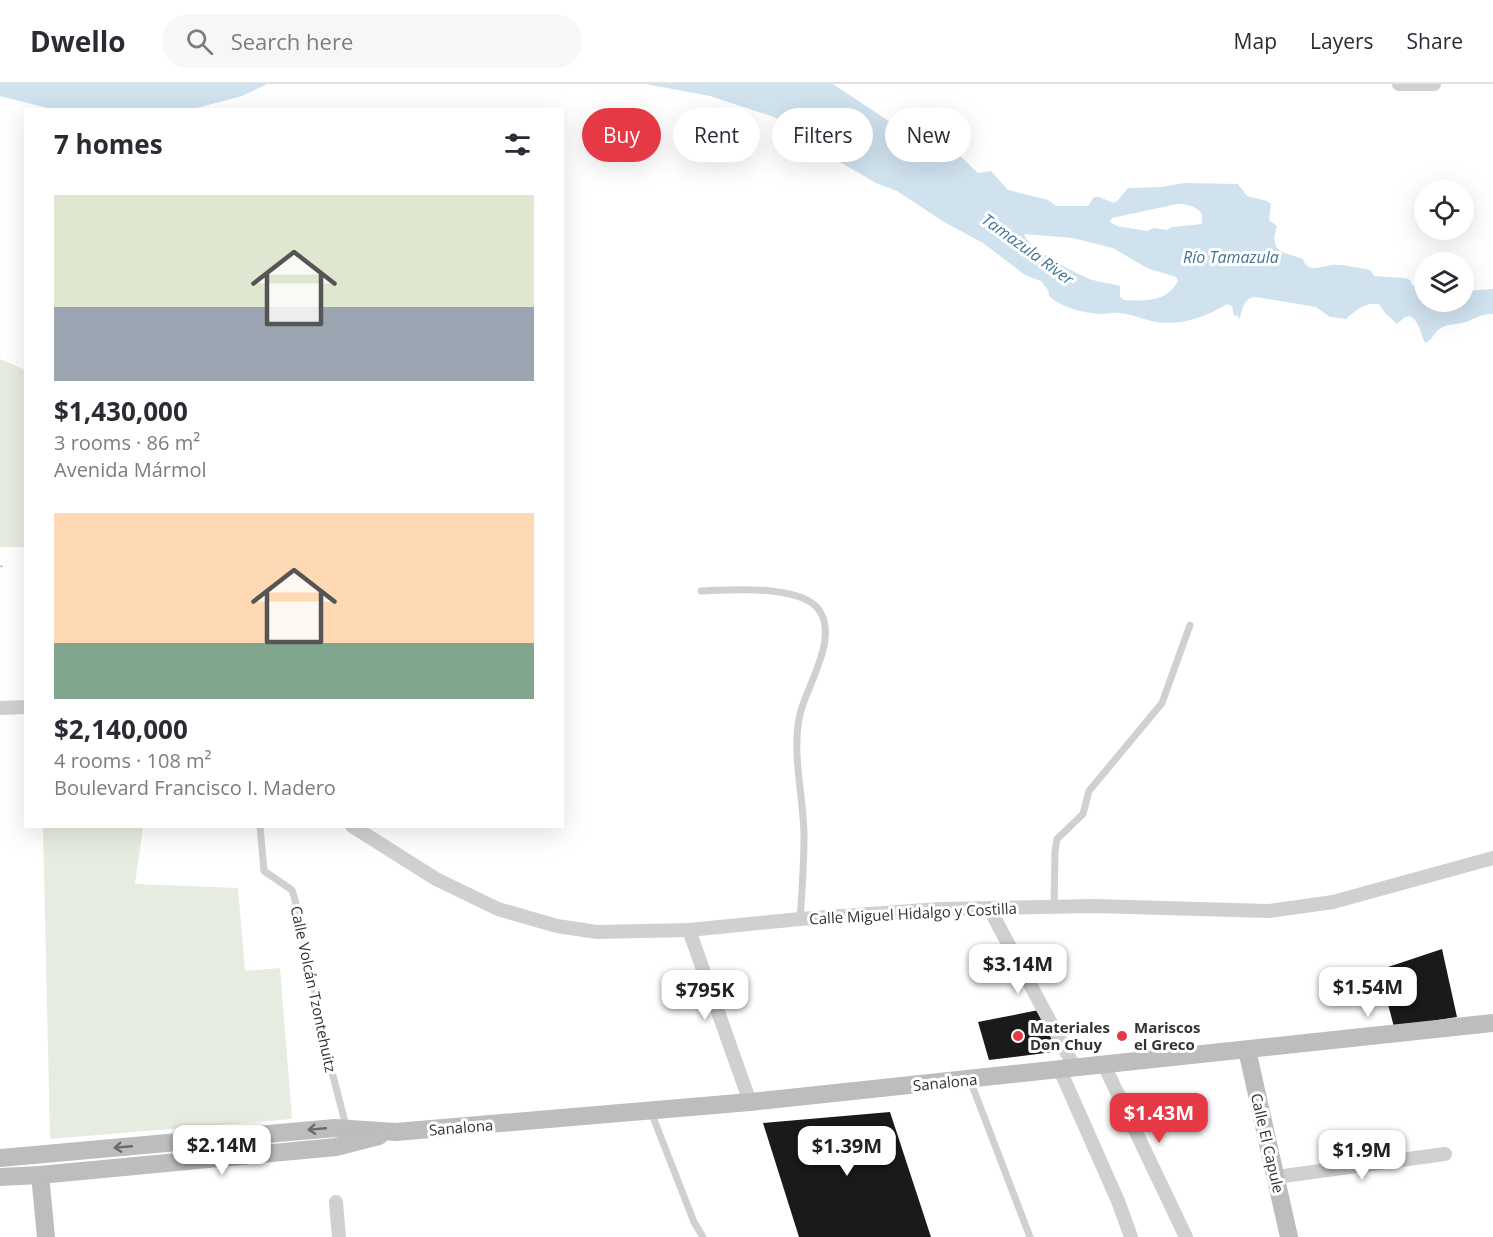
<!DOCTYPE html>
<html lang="en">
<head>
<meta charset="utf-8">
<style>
	:root { --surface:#fff; --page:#f7f7f7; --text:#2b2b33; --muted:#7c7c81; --line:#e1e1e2; --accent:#e63946 }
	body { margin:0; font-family:"Open Sans",sans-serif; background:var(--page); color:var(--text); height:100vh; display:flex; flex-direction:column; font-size:22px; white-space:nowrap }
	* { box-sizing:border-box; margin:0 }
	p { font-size:20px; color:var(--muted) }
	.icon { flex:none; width:33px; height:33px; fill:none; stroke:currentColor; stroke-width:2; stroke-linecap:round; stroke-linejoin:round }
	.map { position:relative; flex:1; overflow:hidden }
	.details { position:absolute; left:24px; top:24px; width:540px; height:720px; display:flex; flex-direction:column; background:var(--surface); border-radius:0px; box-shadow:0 6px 24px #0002 }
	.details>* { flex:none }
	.guide { position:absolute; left:582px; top:24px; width:570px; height:54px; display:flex; gap:12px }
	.buttons { position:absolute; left:1414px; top:96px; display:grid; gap:12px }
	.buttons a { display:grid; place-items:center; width:60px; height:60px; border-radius:50%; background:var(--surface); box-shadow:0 6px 24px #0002; font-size:30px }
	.price { position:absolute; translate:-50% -51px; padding:0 14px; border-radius:12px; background:#fff; color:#222; font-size:20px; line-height:39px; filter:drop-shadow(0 2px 3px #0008) }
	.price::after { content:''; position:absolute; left:50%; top:36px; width:18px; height:14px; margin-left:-9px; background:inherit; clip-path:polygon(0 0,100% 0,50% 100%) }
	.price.on { background:var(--accent); color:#fff }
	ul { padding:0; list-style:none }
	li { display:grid; align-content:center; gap:12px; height:318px; padding:0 30px }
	li span { display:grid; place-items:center; height:186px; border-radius:0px; color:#555 }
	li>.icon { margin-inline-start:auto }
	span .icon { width:108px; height:108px; fill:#fffc; stroke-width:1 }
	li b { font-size:26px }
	h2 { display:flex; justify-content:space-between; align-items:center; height:72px; padding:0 30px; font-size:26px }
	.pill { padding:0 21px; border-radius:27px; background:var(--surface); box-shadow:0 6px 24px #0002; font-size:21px; line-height:54px }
	.pill.on { background:var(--accent); color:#fff }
	header { display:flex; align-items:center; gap:36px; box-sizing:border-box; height:84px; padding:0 30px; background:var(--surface); border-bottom:2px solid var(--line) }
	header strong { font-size:28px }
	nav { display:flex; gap:33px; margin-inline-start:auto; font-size:21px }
	.search { width:420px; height:54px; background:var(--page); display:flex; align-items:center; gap:15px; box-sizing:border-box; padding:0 21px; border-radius:33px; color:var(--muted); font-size:22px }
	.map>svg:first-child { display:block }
	.green { fill:#e6ecdf }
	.water { fill:#cfe2ee; fill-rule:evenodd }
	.building { fill:#1a1a1a }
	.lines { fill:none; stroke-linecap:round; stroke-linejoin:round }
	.path { stroke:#cdcdcd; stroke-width:2; stroke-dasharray:3 3; stroke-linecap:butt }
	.lane { stroke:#d0d0d0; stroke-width:7 }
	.street { stroke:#d0d0d0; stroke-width:14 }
	.secondary { stroke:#bdbdbd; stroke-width:18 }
	.oneway { stroke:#6a6a6a }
	.poi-dot { fill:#e63946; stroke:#fff; stroke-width:2 }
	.labels { text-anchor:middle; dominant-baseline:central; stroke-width:6; stroke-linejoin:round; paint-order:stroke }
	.street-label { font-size:15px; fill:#333; stroke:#fff }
	.poi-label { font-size:15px; font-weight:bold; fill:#333; stroke:#fff; text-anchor:start }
	.water-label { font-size:16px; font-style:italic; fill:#3f7597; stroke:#fff }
</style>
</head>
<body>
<header>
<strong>Dwello</strong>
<div class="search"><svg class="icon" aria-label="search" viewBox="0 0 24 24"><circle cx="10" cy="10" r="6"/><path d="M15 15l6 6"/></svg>Search here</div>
<nav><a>Map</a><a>Layers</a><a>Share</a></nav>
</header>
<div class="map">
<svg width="1493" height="1153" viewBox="0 0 1493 1153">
	<rect width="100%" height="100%" fill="#fff"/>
	<g class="green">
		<path d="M0,275l25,11v177h-25z"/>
		<path d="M43,743h100l-8,57 103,4 7,83 35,-3 12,151 -242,20z"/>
	</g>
	<g class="water">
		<path d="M0,0h267l-25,12 -49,13h-142l-51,-13z"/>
		<path d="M646,0h187l87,58 33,7 25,24 13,-2 17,19 40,10 8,6h32l6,-9h5l15,6 4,-3 10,-12 34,-1 22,-4 54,1 9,12 20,5 4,3 -2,16 8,6 -3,11 2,10 6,5 21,7c4,15 19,7 29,6 11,-1 24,3 35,4l4,2 3,5 31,2 5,2 2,5 13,3v14h39v-11l29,-2v25c-12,0 -17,4 -27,8 -10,3 -19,1 -28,8 -5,5 -6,10 -13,13 -5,-10 -5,-21 -15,-27l-5,1 -8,7 -12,-11 -6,-9c-14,-2 -23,6 -33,15l-16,-2 -14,-10 -60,-10c-13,0 -13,13 -17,23l-1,-5 -4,1 -2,-10 -5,-2c-22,14 -50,23 -76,17 -11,-3 -20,-7 -32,-8 -6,-1 -12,1 -18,1 -18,-1 -39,-6 -52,-18l-1,-6 -7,-9 -16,-6 -42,-32 -39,-21 -47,-31 -21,-8 -50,-29 -33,-26 -19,-11 -64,-21zM1177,120c10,0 19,2 25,10v10l-30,3 -5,3 -13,-2 -7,3 -30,-5 -7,-4 2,-4zM1024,150l48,4 41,10 34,20 29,9 2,4c-11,21 -33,20 -54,19l-4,-3v-11c-9,-3 -18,-3 -27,-6 -14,-4 -66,-32 -69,-46z"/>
	</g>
	<g class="building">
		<path d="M1442,865l15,68 -63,10 -15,-57z"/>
		<path d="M1039,926l22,41 -72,9 -11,-38z"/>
		<path d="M890,1028l41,125h-132l-36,-114z"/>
	</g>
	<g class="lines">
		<path class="path" d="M0,482l6,1"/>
		<g class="lane">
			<path d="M701,507c29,-1 100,-7 118,19 20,28 -12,75 -19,104 -9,41 4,82 4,123 0,27 -2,55 -4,82"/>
			<path d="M260,742l4,45 28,19 3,10 36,168 15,58"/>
			<path d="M1054,822l1,-55 2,-12 26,-25 6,-23 73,-88 28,-78"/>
			<path d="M970,996l60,157"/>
			<path d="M651,1028l43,110 9,15"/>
		</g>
		<g class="street">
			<path d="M1399,0h35"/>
			<path d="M0,624l26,-1"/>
			<path d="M352,742l84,53 62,30 59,17 40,6 92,-2 111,-11 139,-10 155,-3 175,5 64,-9 160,-44"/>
			<path d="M989,824l86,160"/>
			<path d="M689,846l61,172"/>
			<path d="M1104,981l82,172"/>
			<path d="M1060,986l58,131 13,36"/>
			<path d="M1276,1093l169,-23"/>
			<path d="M336,1118l3,35"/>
		</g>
		<g class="secondary">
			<path d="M1247,966l42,187"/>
			<path d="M0,1074l335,-30 61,4 354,-30 743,-79"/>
			<path d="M40,1091l6,62"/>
			<path d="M0,1093l40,-2 296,-28 43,-11"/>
		</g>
	</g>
	<defs><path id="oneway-shaft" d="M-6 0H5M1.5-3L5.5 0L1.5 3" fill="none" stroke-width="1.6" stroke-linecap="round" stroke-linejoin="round" transform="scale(1.5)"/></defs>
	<g class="oneway">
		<use href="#oneway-shaft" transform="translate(317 1045) rotate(175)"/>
		<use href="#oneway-shaft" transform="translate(123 1063) rotate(175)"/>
	</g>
	<g class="poi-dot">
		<circle cx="1018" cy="952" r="6"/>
		<circle cx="1122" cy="952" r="6"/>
	</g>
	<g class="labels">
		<g class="street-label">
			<text transform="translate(913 829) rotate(-3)">Calle Miguel Hidalgo y Costilla</text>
			<text transform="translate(314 905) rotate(78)">Calle Volcán Tzontehuitz</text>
			<text transform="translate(945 998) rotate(-6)">Sanalona</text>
			<text transform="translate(461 1043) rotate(-5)">Sanalona</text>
			<text transform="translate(1268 1059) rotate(77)">Calle El Capule</text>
		</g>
		<g class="poi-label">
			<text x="1030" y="943">Materiales<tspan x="1030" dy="17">Don Chuy</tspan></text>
			<text x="1134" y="943">Mariscos<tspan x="1134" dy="17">el Greco</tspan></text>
		</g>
		<g class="water-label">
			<text transform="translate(1028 165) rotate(36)">Tamazula River</text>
			<text x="1231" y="173">Río Tamazula</text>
		</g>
	</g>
</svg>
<div class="buttons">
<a><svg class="icon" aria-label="locate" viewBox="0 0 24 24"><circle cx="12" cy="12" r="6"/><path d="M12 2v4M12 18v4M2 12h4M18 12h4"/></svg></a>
<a><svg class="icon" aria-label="layers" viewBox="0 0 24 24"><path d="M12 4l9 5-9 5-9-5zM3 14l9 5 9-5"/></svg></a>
</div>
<b class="price" style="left:1018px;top:911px">$3.14M</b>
<b class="price" style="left:1368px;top:934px">$1.54M</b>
<b class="price" style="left:705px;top:937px">$795K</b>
<b class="price on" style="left:1159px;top:1060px">$1.43M</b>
<b class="price" style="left:222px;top:1092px">$2.14M</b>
<b class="price" style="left:847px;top:1093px">$1.39M</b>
<b class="price" style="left:1362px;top:1097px">$1.9M</b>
<div class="guide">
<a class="pill on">Buy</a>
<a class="pill">Rent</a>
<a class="pill">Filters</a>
<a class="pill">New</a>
</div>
<section class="details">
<h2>7 homes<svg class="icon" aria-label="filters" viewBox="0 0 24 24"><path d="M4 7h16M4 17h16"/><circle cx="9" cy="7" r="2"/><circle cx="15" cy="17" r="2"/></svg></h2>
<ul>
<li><span style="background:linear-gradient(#dfe7d0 60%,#9aa5b1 0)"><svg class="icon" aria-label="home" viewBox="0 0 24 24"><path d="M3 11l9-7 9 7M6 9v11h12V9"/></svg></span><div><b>$1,430,000</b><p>3 rooms · 86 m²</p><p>Avenida Mármol</p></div></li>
<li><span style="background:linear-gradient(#ffd9b3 70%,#7fa58c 0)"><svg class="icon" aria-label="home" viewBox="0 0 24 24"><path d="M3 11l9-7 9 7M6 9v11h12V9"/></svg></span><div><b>$2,140,000</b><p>4 rooms · 108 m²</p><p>Boulevard Francisco I. Madero</p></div></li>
</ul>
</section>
</div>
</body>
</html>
